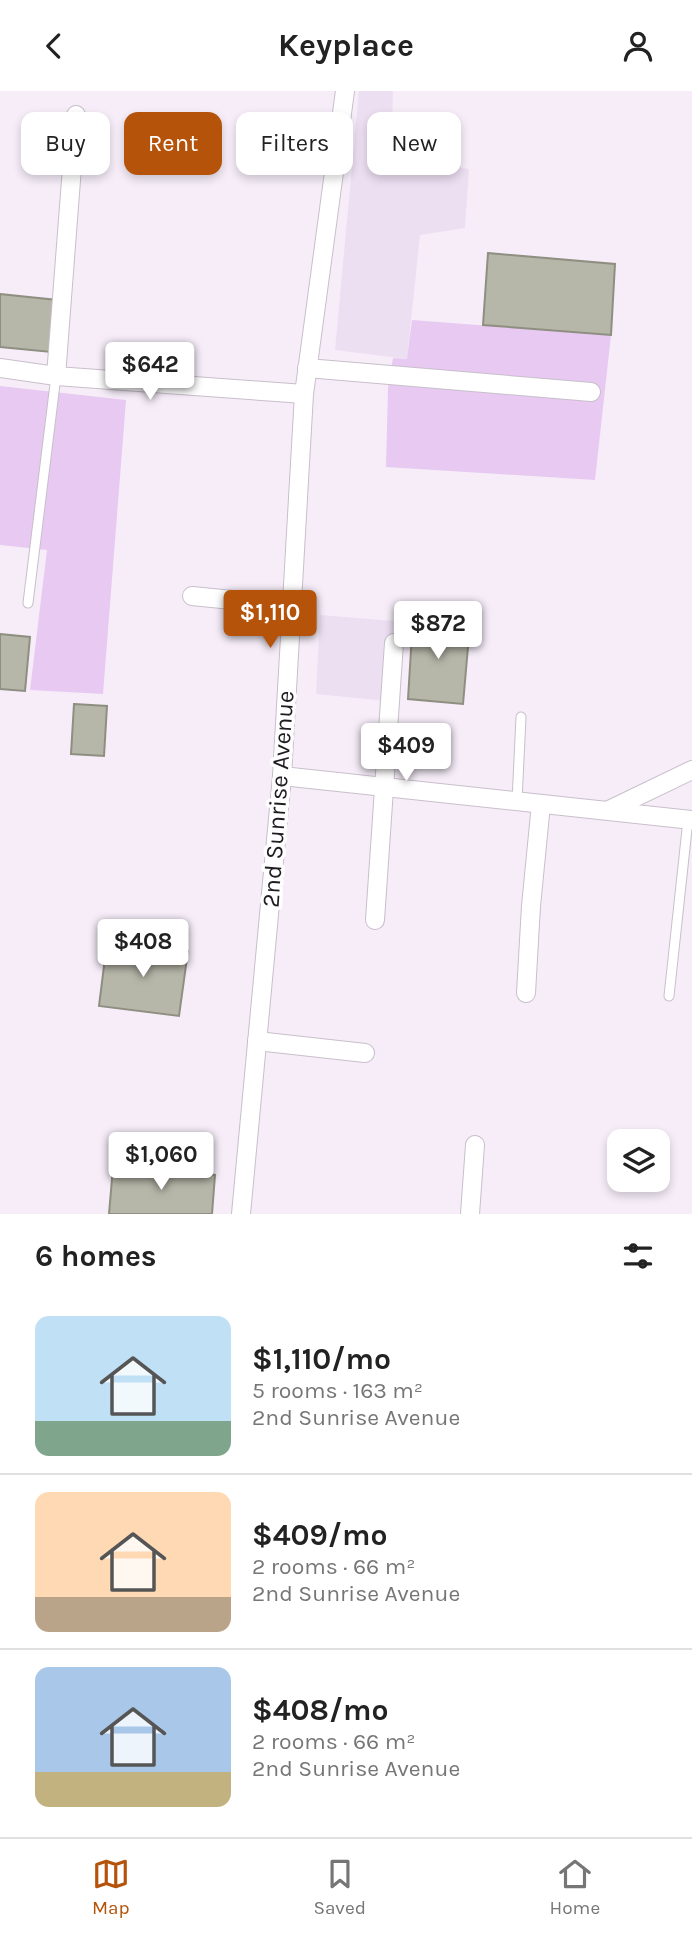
<!DOCTYPE html>
<html lang="en">
<head>
<meta charset="utf-8">
<style>
	:root { --surface:#fff; --page:#f6f6f6; --text:#222; --muted:#767676; --line:#e0e0e0; --accent:#b45309 }
	body { margin:0; font-family:Karla,sans-serif; background:var(--page); color:var(--text); height:100vh; display:flex; flex-direction:column; font-size:26px; white-space:nowrap }
	* { box-sizing:border-box; margin:0 }
	p { font-size:23px; color:var(--muted) }
	.icon { flex:none; width:38px; height:38px; fill:none; stroke:currentColor; stroke-width:2; stroke-linecap:round; stroke-linejoin:round }
	.map { position:relative; height:1123px; overflow:hidden }
	.details { display:flex; flex-direction:column; background:var(--surface); flex:1 }
	.details>* { flex:none }
	.top-card { position:absolute; left:21px; top:21px; width:651px; height:63px; display:flex; gap:14px }
	.tools { position:absolute; left:607px; top:1038px; display:grid; gap:14px }
	.tools a { display:grid; place-items:center; width:63px; height:63px; border-radius:14px; background:var(--surface); box-shadow:0 4px 10px #0003; font-size:35px }
	.price { position:absolute; translate:-50% -60px; padding:0 16px; border-radius:7px; background:#fff; color:#222; font-size:23px; line-height:46px; filter:drop-shadow(0 2px 4px #0008) }
	.price::after { content:''; position:absolute; left:50%; top:42px; width:21px; height:16px; margin-left:-10px; background:inherit; clip-path:polygon(0 0,100% 0,50% 100%) }
	.price.active { background:var(--accent); color:#fff }
	ul { padding:0; list-style:none }
	li { display:flex; align-items:center; gap:21px; height:175px; padding:0 35px }
	li+li { border-top:2px solid var(--line) }
	li span { display:grid; place-items:center; flex:none; width:196px; height:140px; border-radius:14px; color:#555 }
	li>.icon { margin-inline-start:auto }
	span .icon { width:84px; height:84px; fill:#fffc; stroke-width:1 }
	li b { font-size:30px }
	h2 { display:flex; justify-content:space-between; align-items:center; height:84px; padding:0 35px; font-size:30px }
	.pill { padding:0 24px; border-radius:14px; background:var(--surface); box-shadow:0 4px 10px #0003; font-size:24px; line-height:63px }
	.pill.active { background:var(--accent); color:#fff }
	header { display:flex; justify-content:space-between; align-items:center; height:91px; padding:0 35px; background:var(--surface); font-size:32px; font-weight:700 }
	.tab-bar { display:flex; justify-content:space-around; align-items:center; height:98px; border-top:2px solid var(--line); background:var(--surface); font-size:19px; color:var(--muted) }
	.tab-bar a { display:grid; justify-items:center; gap:4px }
	.tab-bar .active { color:var(--accent) }
	.map>svg:first-child { display:block }
	.built { fill:#eddff2 }
	.green { fill:#e7c9f1 }
	.building { fill:#b6b6a9; stroke:#8e8e81; stroke-width:2 }
	.lines { fill:none; stroke-linecap:round; stroke-linejoin:round }
	.lane-casing { stroke:#c8bfcb; stroke-width:11 }
	.street-casing { stroke:#c8bfcb; stroke-width:20 }
	.lane { stroke:#fff; stroke-width:9 }
	.street { stroke:#fff; stroke-width:18 }
	.labels { text-anchor:middle; dominant-baseline:central; stroke-width:7; stroke-linejoin:round; paint-order:stroke }
	.street-label { font-size:24px; fill:#1f1b20; stroke:#fefefe }
</style>
</head>
<body>
<header><svg class="icon" aria-label="back" viewBox="0 0 24 24"><path d="M15 5l-7 7 7 7"/></svg>Keyplace<svg class="icon" aria-label="person" viewBox="0 0 24 24"><circle cx="12" cy="8" r="4"/><path d="M4 21q1-7 8-7t8 7"/></svg></header>
<div class="map">
<svg width="692" height="1123" viewBox="0 0 692 1123">
	<rect width="100%" height="100%" fill="#f6edf9"/>
	<g class="built">
		<path d="M359,0h34l-1,33 23,3 -2,34 56,8 -4,59 -45,7 -13,124 -72,-9z"/>
		<path d="M320,524l74,6 -8,80 -70,-7z"/>
	</g>
	<g class="green">
		<path d="M412,229l199,15 -16,145 -209,-13 2,-79 5,-30 14,1z"/>
		<path d="M0,295l126,14 -23,294 -73,-4 17,-140 -47,-5z"/>
	</g>
	<g class="building">
		<path d="M488,162l127,11 -4,71 -128,-10z"/>
		<path d="M0,203l57,6 -6,52 -51,-5z"/>
		<path d="M413,527l57,6 -7,80 -55,-5z"/>
		<path d="M0,543l30,3 -5,54 -25,-2z"/>
		<path d="M74,613l33,2 -3,50 -33,-2z"/>
		<path d="M107,851l81,9 -9,65 -80,-10z"/>
		<path d="M113,1076l102,8 -3,39h-103z"/>
	</g>
	<g class="lines">
		<defs>
			<g id="lane">
				<path d="M28,512l28,-227"/>
				<path d="M517,710l4,-84"/>
				<path d="M669,905l19,-176"/>
			</g>
			<g id="street">
				<path d="M0,277l56,8 248,18"/>
				<path d="M307,277l284,24"/>
				<path d="M56,285l20,-261"/>
				<path d="M192,505l100,10"/>
				<path d="M282,685l410,44"/>
				<path d="M609,719l83,-40"/>
				<path d="M375,829l19,-277"/>
				<path d="M526,902l5,-87 10,-102"/>
				<path d="M257,950l108,12"/>
				<path d="M241,1123l41,-438 22,-382 41,-303"/>
				<path d="M470,1123l5,-69"/>
			</g>
		</defs>
		<use href="#lane" class="lane-casing"/>
		<use href="#street" class="street-casing"/>
		<use href="#lane" class="lane"/>
		<use href="#street" class="street"/>
	</g>
	<g class="labels">
		<g class="street-label">
			<text transform="translate(278 708) rotate(-86)">2nd Sunrise Avenue</text>
		</g>
	</g>
</svg>
<div class="tools">
<a><svg class="icon" aria-label="layers" viewBox="0 0 24 24"><path d="M12 4l9 5-9 5-9-5zM3 14l9 5 9-5"/></svg></a>
</div>
<b class="price" style="left:150px;top:311px">$642</b>
<b class="price active" style="left:270px;top:559px">$1,110</b>
<b class="price" style="left:438px;top:570px">$872</b>
<b class="price" style="left:406px;top:692px">$409</b>
<b class="price" style="left:143px;top:888px">$408</b>
<b class="price" style="left:161px;top:1101px">$1,060</b>
<div class="top-card">
<a class="pill">Buy</a>
<a class="pill active">Rent</a>
<a class="pill">Filters</a>
<a class="pill">New</a>
</div>
</div>
<section class="details">
<h2>6 homes<svg class="icon" aria-label="filters" viewBox="0 0 24 24"><path d="M4 7h16M4 17h16"/><circle cx="9" cy="7" r="2"/><circle cx="15" cy="17" r="2"/></svg></h2>
<ul>
<li><span style="background:linear-gradient(#bfe0f5 75%,#7fa58c 0)"><svg class="icon" aria-label="home" viewBox="0 0 24 24"><path d="M3 11l9-7 9 7M6 9v11h12V9"/></svg></span><div><b>$1,110/mo</b><p>5 rooms · 163 m²</p><p>2nd Sunrise Avenue</p></div></li>
<li><span style="background:linear-gradient(#ffd9b3 75%,#b9a48a 0)"><svg class="icon" aria-label="home" viewBox="0 0 24 24"><path d="M3 11l9-7 9 7M6 9v11h12V9"/></svg></span><div><b>$409/mo</b><p>2 rooms · 66 m²</p><p>2nd Sunrise Avenue</p></div></li>
<li><span style="background:linear-gradient(#a9c7e8 75%,#c2b280 0)"><svg class="icon" aria-label="home" viewBox="0 0 24 24"><path d="M3 11l9-7 9 7M6 9v11h12V9"/></svg></span><div><b>$408/mo</b><p>2 rooms · 66 m²</p><p>2nd Sunrise Avenue</p></div></li>
</ul>
</section>
<nav class="tab-bar">
<a class="active"><svg class="icon" aria-label="map" viewBox="0 0 24 24"><path d="M3 6l6-2 6 2 6-2v14l-6 2-6-2-6 2zM9 4v14M15 6v14"/></svg>Map</a>
<a><svg class="icon" aria-label="saved" viewBox="0 0 24 24"><path d="M7 4h10v16l-5-4-5 4z"/></svg>Saved</a>
<a><svg class="icon" aria-label="home" viewBox="0 0 24 24"><path d="M3 11l9-7 9 7M6 9v11h12V9"/></svg>Home</a>
</nav>
</body>
</html>
